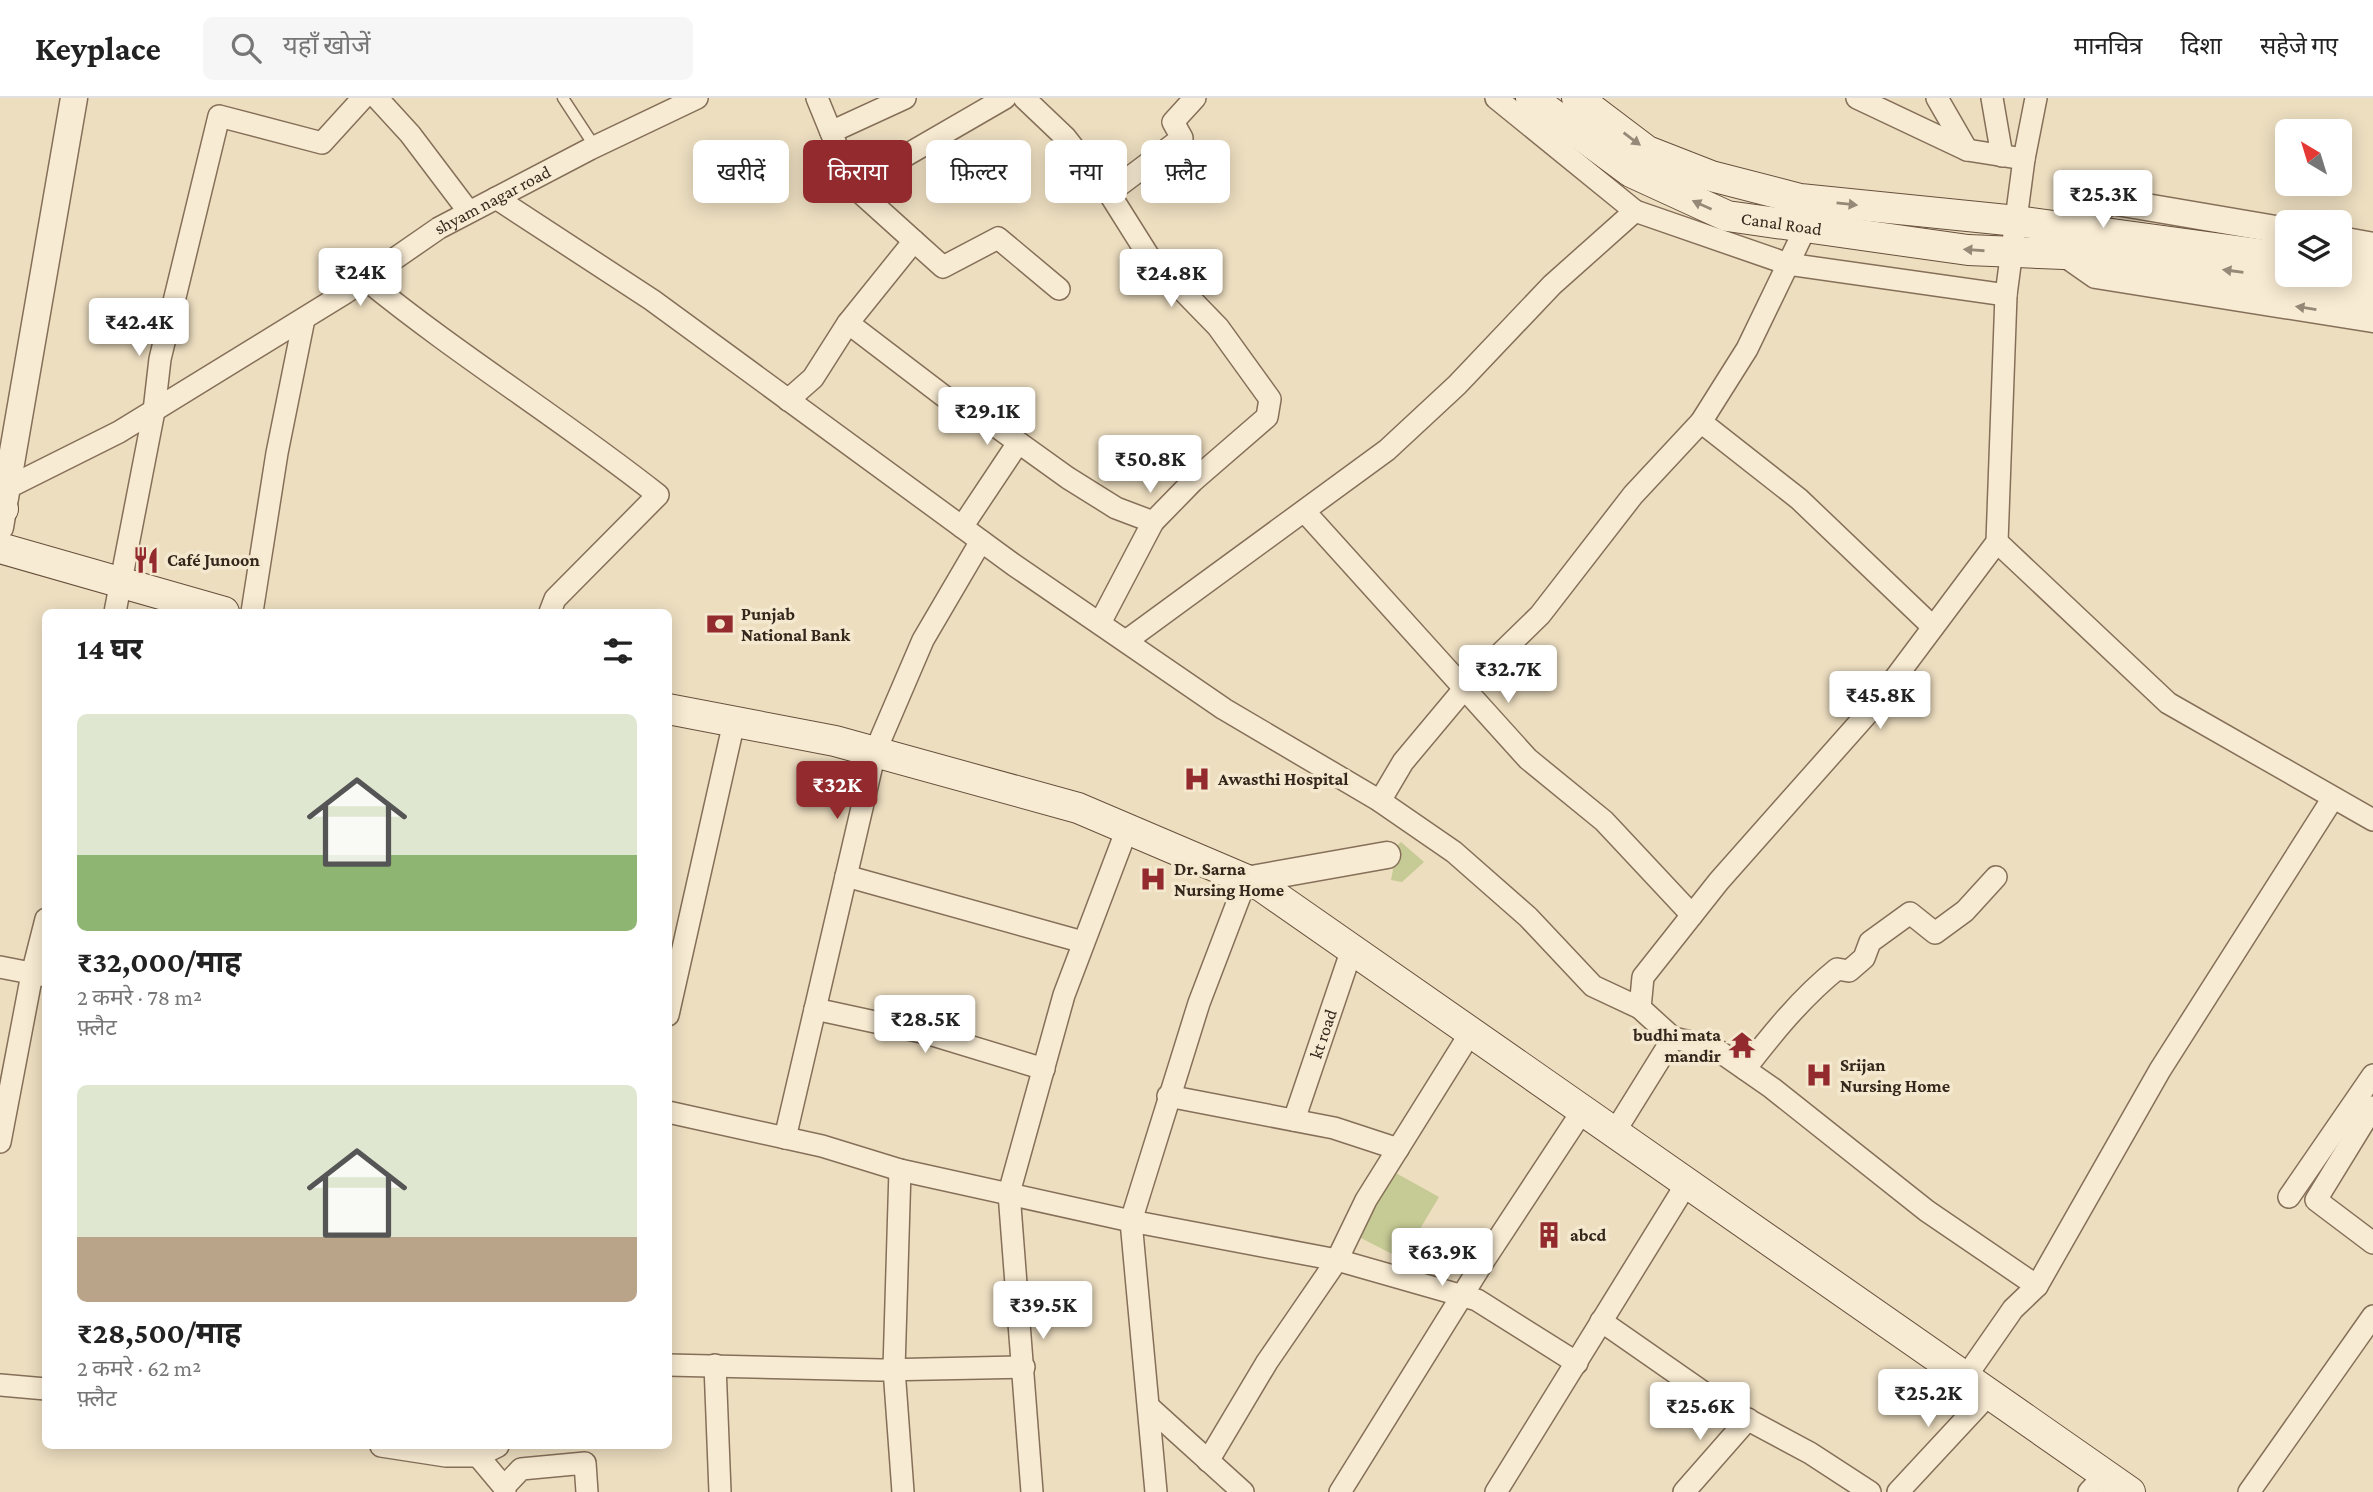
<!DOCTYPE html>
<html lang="hi">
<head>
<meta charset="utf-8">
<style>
	:root { --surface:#fff; --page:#f6f6f6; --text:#222; --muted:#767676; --line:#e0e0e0; --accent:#932a2e }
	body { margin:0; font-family:"Crimson Pro","Noto Sans Devanagari",serif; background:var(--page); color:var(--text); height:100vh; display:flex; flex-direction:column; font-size:26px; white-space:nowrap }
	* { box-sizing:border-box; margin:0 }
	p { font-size:23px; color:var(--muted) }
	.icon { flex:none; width:38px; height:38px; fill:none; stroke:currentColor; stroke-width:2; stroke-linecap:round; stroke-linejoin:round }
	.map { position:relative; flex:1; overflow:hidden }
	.panel { position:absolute; left:42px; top:511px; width:630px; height:840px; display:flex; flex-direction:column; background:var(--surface); border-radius:10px; box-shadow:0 4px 18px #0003 }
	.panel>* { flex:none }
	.banner { position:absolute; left:693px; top:42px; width:665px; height:63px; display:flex; gap:14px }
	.needle { width:46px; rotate:322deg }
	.tools { position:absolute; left:2275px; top:21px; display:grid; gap:14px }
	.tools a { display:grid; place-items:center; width:77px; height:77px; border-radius:10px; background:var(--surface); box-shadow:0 4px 18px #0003; font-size:35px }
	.price { position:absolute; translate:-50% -60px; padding:0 16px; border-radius:7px; background:#fff; color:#222; font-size:23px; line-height:46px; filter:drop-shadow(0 2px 4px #0008) }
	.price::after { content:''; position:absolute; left:50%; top:42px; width:21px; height:16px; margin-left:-10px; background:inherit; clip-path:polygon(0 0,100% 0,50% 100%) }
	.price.current { background:var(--accent); color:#fff }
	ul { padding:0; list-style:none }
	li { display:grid; align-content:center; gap:14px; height:371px; padding:0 35px }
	li span { display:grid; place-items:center; height:217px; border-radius:10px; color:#555 }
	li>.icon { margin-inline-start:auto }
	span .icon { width:126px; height:126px; fill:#fffc; stroke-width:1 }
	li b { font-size:30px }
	h2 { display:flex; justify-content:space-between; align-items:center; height:84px; padding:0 35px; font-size:30px }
	.tag { padding:0 24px; border-radius:10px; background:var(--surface); box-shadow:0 4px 18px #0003; font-size:24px; line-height:63px }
	.tag.current { background:var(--accent); color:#fff }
	header { display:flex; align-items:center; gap:42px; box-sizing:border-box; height:98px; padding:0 35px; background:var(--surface); border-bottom:2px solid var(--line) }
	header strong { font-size:33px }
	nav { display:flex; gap:38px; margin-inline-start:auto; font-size:24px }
	.search { width:490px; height:63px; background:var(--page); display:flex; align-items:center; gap:18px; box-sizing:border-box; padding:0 24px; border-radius:10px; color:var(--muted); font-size:26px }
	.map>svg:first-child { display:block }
	.green { fill:#c6ca94 }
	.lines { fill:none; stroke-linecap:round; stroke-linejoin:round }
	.service-casing { stroke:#856f58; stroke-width:13 }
	.minor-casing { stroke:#856f58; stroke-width:24 }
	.tertiary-casing { stroke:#856f58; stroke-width:29 }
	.secondary-casing { stroke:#67503c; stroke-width:32 }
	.service { stroke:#f8ebd3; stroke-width:10 }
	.minor { stroke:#f8ebd3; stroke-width:21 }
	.tertiary { stroke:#f8ebd3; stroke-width:26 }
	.secondary { stroke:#f8ebd3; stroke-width:30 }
	.oneway { fill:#968978 }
	.labels { text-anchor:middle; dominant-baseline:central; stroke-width:7; stroke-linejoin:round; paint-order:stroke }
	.street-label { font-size:18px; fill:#35271c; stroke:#f4e8cf }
	.poi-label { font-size:18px; font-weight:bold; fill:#35271c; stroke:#f4e8cf; text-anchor:start }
</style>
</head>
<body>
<header>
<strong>Keyplace</strong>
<div class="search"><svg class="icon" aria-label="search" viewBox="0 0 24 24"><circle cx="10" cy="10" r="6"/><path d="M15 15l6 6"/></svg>यहाँ खोजें</div>
<nav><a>मानचित्र</a><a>दिशा</a><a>सहेजे गए</a></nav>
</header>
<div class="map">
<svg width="2373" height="1394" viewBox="0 0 2373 1394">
	<rect width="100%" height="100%" fill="#eddec0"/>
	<g class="green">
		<path d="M1401,744l23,20 -22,20 -11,-2 2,-10 -6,-15z"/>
		<path d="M1394,1074l45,25 -37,62 -47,-24z"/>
	</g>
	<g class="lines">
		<defs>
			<path id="service" d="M563,0l32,49"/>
			<g id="minor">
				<path d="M377,0l33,36 59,78"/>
				<path d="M817,0l36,88"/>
				<path d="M1024,0l41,39 44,56 39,62 70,72 52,72 -3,18 -74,64 -40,41 -53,101"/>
				<path d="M1496,0l139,113 153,53 218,31"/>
				<path d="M1857,0l110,52 57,9"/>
				<path d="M1937,0l30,52"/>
				<path d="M1992,0l10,58"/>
				<path d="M831,34l74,-34"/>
				<path d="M1109,95l73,-55 -9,-16 22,-24"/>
				<path d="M496,100l156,102 362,265 210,144 156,92 74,51 74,65 65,69 47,22"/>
				<path d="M914,143l-61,-55 152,-88"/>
				<path d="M365,181c94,77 197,140 293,216l-103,104 -5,13"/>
				<path d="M848,225l97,74 45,25 78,56 48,30 37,14"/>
				<path d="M788,302l25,-22 35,-55 66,-82 29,26 55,-29 61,51"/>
				<path d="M1701,324l98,77 134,128"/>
				<path id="s1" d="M7,390l112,-56 226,-139 94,-65 151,-79 107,-51"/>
				<path d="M1305,414l223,247 76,62 88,94"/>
				<path d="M962,429l56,-84"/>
				<path d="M1997,444l171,161 205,117"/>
				<path d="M115,514l39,-201 6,-52 59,-243 103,27 41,-45"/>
				<path d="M252,514l25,-159 27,-134"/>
				<path d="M1126,543l261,-191 70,-65 95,-100 83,-74"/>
				<path d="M1380,703l23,-39 61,-73 76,-74 93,-120 68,-73 46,-73 58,-120"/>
				<path d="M846,778l237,66"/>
				<path d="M0,869l46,9"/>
				<path d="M815,911l111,24 118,36"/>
				<path d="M668,917l66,-293"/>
				<path d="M1673,940l40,9 59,41 155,123 110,75"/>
				<path d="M1745,971c28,-36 56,-71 92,-100l12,2 15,-13 6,-16 40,-29 25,20 30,-22 31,-34"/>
				<path d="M1168,998l166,32 64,21"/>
				<path d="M2373,1009l-57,93 57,43"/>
				<path d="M668,1014l154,34 78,24 231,51 206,39 140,40 100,63"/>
				<path id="s2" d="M1294,1022l58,-171"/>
				<path d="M1614,1035l59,-95 -33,-30 3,-31 76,-96 156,-176 122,-163 9,-247 18,-136 12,-61"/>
				<path d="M785,1040l90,-386 48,-112 58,-99"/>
				<path d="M0,1044l32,-168 14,-55"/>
				<path d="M900,1072l-6,199 9,123"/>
				<path d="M2289,1099l84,-122"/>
				<path d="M1601,1223l125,87 84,45 60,39"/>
				<path d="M668,1267l213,5 143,-3"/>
				<path d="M715,1267l5,127"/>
				<path d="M1965,1280l48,-69 24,-23 123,-216 173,-272"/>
				<path d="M0,1287l46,4"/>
				<path d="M1149,1309l94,85"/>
				<path d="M381,1348l65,10h32l20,-10"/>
				<path d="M478,1358l26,31 1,5"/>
				<path d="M1208,1363l59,-99 70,-102 29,-60 105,-168"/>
				<path d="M504,1389l17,-18 64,-6 2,29"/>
				<path d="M1032,1394l-23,-299 55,-198 63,-166"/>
				<path d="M1156,1394l-25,-271 68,-218 47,-123"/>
				<path d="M1340,1394l143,-230 100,-152"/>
				<path d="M1496,1394l191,-309"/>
				<path d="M1684,1394l64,-73"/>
				<path d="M1898,1394l91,-98"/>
				<path d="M2089,1394l16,-17"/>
				<path d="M2249,1394l124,-176"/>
			</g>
			<g id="tertiary">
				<path d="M2069,129l42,-26 176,30"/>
				<path d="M2340,142l33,6"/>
				<path d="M2066,156l30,21 277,44"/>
				<path d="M0,429l74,-429"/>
				<path d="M1246,782l141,-25"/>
			</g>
			<g id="secondary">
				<path id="s3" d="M1531,0l100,74 96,44 241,34 170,7 235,35"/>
				<path d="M1577,0l70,53 64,25 89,23 217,22 270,37"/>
				<path d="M2340,167l33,5"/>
				<path d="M0,411h3"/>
				<path d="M0,450l224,64"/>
				<path d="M668,611l167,32 243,67 183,78 869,606"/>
			</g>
		</defs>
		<use href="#service" class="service-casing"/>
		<use href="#minor" class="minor-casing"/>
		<use href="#tertiary" class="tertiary-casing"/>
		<use href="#secondary" class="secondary-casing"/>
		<use href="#service" class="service"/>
		<use href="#minor" class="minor"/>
		<use href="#tertiary" class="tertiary"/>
		<use href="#secondary" class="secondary"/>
	</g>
	<defs><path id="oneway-solid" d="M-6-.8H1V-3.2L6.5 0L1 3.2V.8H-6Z" transform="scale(1.75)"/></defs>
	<g class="oneway">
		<use href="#oneway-solid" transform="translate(1632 41) rotate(37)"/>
		<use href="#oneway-solid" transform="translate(1847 106) rotate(6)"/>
		<use href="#oneway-solid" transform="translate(1702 107) rotate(-156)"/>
		<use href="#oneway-solid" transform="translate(1974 152) rotate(-176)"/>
		<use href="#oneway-solid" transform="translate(2233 173) rotate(-172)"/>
		<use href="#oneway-solid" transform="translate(2306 210) rotate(-171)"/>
	</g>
	<defs>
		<symbol id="restaurant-bare" viewBox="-9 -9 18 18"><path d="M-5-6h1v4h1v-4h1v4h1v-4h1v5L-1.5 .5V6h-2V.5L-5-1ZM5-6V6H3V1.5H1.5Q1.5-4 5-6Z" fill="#932a2e" stroke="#f4e8cf" stroke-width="2.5" paint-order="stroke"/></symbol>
		<symbol id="bank-bare" viewBox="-9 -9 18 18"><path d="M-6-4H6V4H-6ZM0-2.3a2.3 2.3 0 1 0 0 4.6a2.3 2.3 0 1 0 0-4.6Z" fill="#932a2e" stroke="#f4e8cf" stroke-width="2.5" paint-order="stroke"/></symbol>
		<symbol id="hospital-bare" viewBox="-9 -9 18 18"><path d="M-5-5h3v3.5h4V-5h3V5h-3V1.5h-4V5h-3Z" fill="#932a2e" stroke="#f4e8cf" stroke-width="2.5" paint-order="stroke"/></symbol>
		<symbol id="temple-bare" viewBox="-9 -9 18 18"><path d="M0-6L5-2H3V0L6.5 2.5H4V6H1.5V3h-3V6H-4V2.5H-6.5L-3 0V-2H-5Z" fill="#932a2e" stroke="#f4e8cf" stroke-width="2.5" paint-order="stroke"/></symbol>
		<symbol id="building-bare" viewBox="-9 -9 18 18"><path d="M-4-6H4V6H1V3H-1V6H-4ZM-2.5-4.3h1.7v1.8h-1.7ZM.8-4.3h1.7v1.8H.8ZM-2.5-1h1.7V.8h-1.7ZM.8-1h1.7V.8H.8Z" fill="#932a2e" stroke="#f4e8cf" stroke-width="2.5" paint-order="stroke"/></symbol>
	</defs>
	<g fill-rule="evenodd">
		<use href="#restaurant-bare" x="127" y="443" width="38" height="38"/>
		<use href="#bank-bare" x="701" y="507" width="38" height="38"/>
		<use href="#hospital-bare" x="1178" y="662" width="38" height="38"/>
		<use href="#hospital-bare" x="1134" y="762" width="38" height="38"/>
		<use href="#temple-bare" x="1723" y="928" width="38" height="38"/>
		<use href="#hospital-bare" x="1800" y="958" width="38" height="38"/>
		<use href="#building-bare" x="1530" y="1118" width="38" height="38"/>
	</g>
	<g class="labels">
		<g class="street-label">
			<text stroke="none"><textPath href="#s1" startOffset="565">shyam nagar road</textPath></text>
			<text stroke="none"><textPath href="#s3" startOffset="285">Canal Road</textPath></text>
			<text stroke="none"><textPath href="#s2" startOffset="91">kt road</textPath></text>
		</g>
		<g class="poi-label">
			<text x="167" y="462">Café Junoon</text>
			<text x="741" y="516">Punjab<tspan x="741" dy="21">National Bank</tspan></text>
			<text x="1218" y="681">Awasthi Hospital</text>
			<text x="1174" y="771">Dr. Sarna<tspan x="1174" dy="21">Nursing Home</tspan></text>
			<text x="1721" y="937" text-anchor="end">budhi mata<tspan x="1721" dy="21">mandir</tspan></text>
			<text x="1840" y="967">Srijan<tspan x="1840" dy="21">Nursing Home</tspan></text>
			<text x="1570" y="1137">abcd</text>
		</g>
	</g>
</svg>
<div class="tools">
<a><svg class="needle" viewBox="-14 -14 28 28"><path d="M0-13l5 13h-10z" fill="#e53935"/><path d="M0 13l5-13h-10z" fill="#767676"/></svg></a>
<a><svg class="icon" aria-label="layers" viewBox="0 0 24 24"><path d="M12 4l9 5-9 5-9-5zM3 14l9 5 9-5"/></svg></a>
</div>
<b class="price" style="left:2103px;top:132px">₹25.3K</b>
<b class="price" style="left:360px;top:210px">₹24K</b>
<b class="price" style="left:1171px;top:211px">₹24.8K</b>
<b class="price" style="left:139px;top:260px">₹42.4K</b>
<b class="price" style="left:987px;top:349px">₹29.1K</b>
<b class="price" style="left:1150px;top:397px">₹50.8K</b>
<b class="price" style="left:1508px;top:607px">₹32.7K</b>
<b class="price" style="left:1880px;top:633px">₹45.8K</b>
<b class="price current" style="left:837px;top:723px">₹32K</b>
<b class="price" style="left:925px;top:957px">₹28.5K</b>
<b class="price" style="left:1442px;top:1190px">₹63.9K</b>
<b class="price" style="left:1043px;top:1243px">₹39.5K</b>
<b class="price" style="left:1928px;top:1331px">₹25.2K</b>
<b class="price" style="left:1700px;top:1344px">₹25.6K</b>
<div class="banner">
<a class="tag">खरीदें</a>
<a class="tag current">किराया</a>
<a class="tag">फ़िल्टर</a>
<a class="tag">नया</a>
<a class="tag">फ़्लैट</a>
</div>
<section class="panel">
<h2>14 घर<svg class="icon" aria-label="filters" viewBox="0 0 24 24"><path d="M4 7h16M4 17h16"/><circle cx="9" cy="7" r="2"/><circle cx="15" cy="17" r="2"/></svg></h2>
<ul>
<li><span style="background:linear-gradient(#dfe7d0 65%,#8fb573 0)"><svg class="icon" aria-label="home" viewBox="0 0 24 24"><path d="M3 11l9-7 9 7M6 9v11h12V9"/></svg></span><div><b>₹32,000/माह</b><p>2 कमरे · 78 m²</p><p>फ़्लैट</p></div></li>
<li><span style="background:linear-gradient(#dfe7d0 70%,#b9a48a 0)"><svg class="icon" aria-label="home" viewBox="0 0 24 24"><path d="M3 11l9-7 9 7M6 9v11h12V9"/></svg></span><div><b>₹28,500/माह</b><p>2 कमरे · 62 m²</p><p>फ़्लैट</p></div></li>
</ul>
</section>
</div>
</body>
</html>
